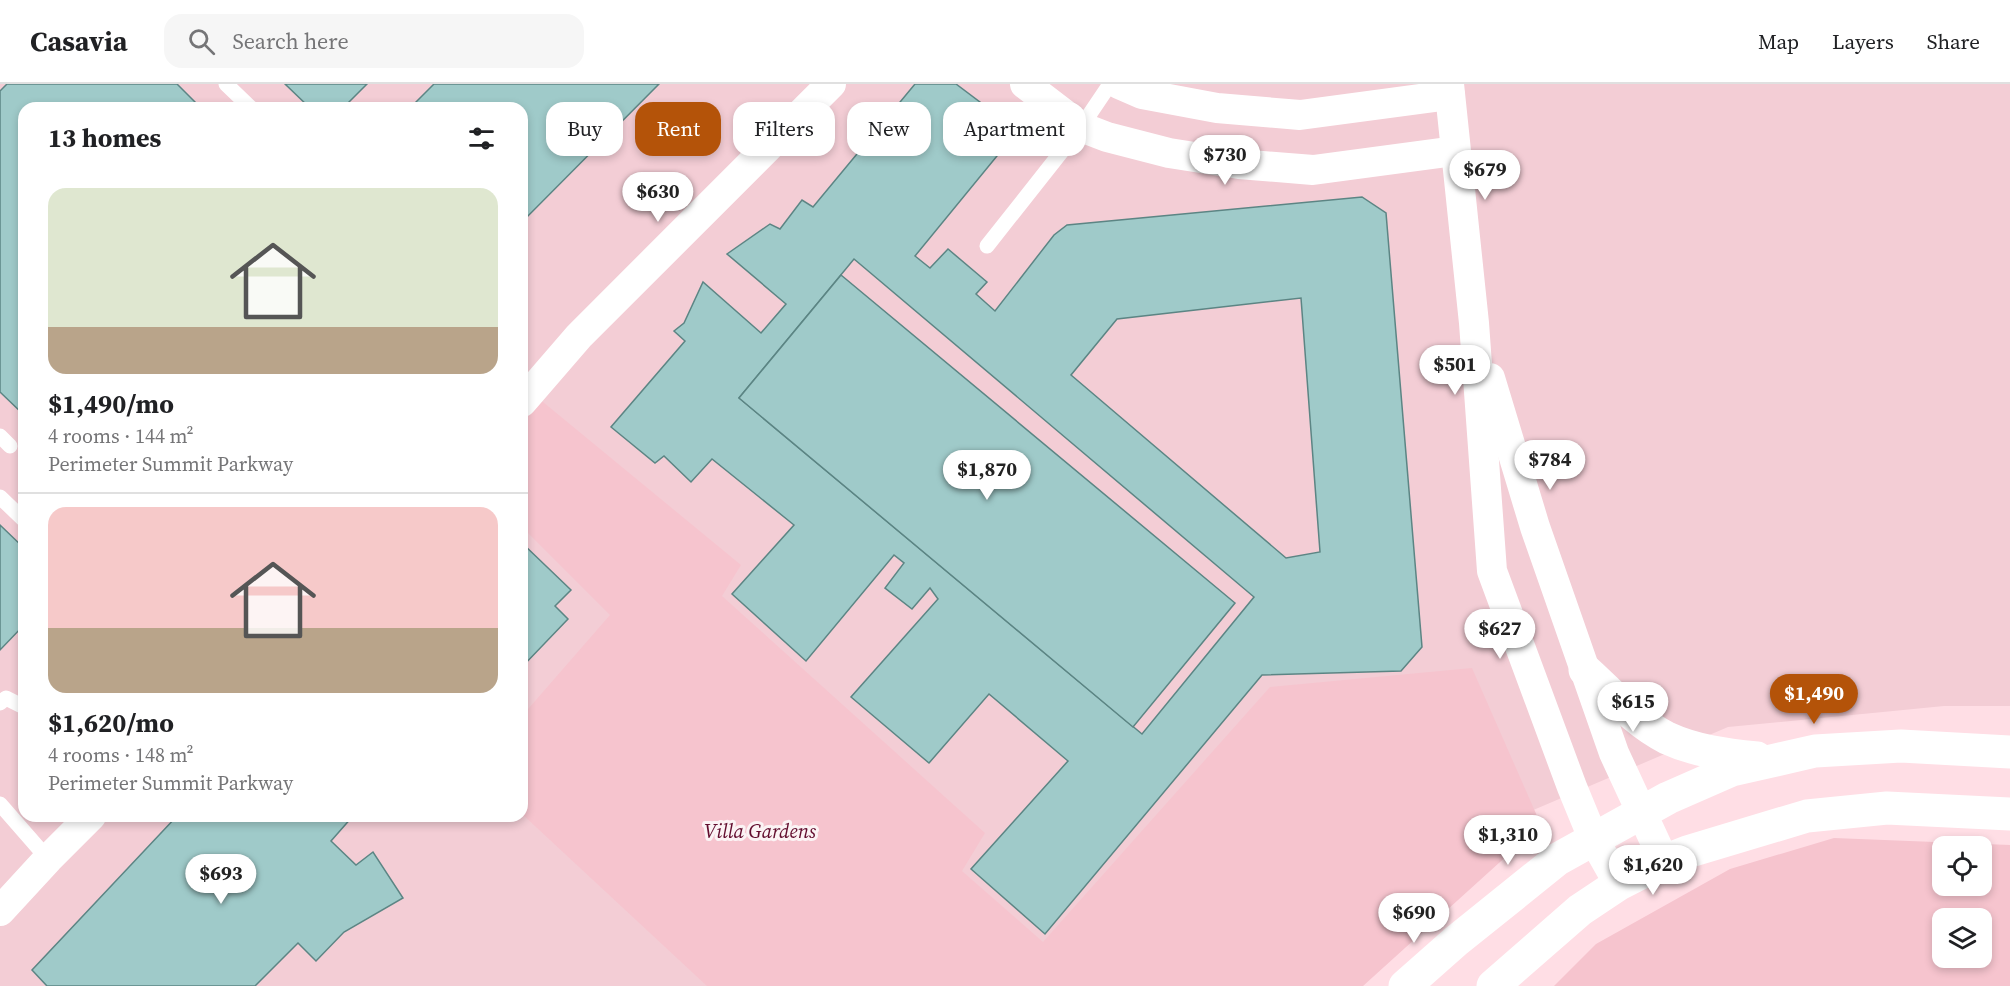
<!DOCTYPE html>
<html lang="en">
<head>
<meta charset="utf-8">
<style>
	:root { --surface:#fff; --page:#f6f6f6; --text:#202124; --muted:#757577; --line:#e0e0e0; --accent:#b45309 }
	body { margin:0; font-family:"Source Serif 4",serif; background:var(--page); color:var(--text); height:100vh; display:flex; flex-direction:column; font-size:22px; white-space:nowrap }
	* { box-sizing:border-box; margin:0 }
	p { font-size:20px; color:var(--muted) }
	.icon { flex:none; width:33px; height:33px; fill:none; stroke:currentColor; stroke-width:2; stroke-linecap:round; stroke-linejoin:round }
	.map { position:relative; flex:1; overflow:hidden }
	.side { position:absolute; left:18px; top:18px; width:510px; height:720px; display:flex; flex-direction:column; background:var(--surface); border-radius:18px; box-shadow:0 3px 9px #0003 }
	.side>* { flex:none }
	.banner { position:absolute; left:546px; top:18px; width:570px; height:54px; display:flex; gap:12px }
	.buttons { position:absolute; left:1932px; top:752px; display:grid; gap:12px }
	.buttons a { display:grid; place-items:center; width:60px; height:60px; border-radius:12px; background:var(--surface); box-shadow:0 3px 9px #0003; font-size:30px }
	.price { position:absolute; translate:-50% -51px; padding:0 14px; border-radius:21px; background:#fff; color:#222; font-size:20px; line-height:39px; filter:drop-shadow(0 2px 3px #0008) }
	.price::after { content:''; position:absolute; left:50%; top:36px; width:18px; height:14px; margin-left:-9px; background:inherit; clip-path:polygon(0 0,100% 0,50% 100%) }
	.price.selected { background:var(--accent); color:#fff }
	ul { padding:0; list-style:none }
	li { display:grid; align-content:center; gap:12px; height:318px; padding:0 30px }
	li+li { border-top:2px solid var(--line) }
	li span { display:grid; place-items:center; height:186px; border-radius:18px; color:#555 }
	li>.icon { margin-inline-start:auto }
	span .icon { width:108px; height:108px; fill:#fffc; stroke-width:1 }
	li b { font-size:26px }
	h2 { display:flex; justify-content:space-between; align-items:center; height:72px; padding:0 30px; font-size:26px }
	.tag { padding:0 21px; border-radius:18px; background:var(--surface); box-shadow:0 3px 9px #0003; font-size:21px; line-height:54px }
	.tag.selected { background:var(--accent); color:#fff }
	header { display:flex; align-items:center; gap:36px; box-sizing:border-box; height:84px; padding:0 30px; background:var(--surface); border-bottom:2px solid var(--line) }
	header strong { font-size:28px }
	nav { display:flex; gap:33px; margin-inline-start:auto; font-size:21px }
	.search { width:420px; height:54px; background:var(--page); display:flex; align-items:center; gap:15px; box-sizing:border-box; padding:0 21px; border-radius:18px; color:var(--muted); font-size:22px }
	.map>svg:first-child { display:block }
	.built { fill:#f3cdd5; fill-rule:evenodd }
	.green { fill:#f6c4ce; fill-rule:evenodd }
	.building { fill:#9fcac9; stroke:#5c8584; stroke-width:1.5; fill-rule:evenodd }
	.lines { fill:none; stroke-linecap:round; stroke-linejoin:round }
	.lane { stroke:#fff; stroke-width:15 }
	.street { stroke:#fff; stroke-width:30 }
	.secondary { stroke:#fff; stroke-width:33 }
	.labels { text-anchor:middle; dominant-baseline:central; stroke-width:6; stroke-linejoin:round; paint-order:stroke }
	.park-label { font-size:20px; font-style:italic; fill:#620d2e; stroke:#fbf3f4 }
</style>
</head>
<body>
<header>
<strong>Casavia</strong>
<div class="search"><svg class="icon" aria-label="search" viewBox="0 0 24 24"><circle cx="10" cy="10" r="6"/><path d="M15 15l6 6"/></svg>Search here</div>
<nav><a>Map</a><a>Layers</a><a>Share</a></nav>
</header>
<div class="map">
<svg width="2010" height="902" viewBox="0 0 2010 902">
	<rect width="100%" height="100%" fill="#ffdee5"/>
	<path class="built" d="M0,0h2010v622h-66l-216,21 -218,93 -172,166h-1338zM24,24h498v708h-498z"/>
	<g class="green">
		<path d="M526,304l215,177 -19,31 263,237 -23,38 81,71 227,-255 202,-19 69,157 -178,161h-656l-185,-172v-98l88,-101 -88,-88v-136z"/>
		<path d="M1834,754l176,7v141h-456l42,-42 134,-75zM1942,762h40v39h-40zM1942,834h40v39h-40z"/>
	</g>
	<g class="building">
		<path d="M7,0h170l24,24h-177v307l-24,-23v-301z"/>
		<path d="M285,0h82l-24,24h-33z"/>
		<path d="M434,0h225l-137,138v-114h-112z"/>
		<path d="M915,0h41l49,37 1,24 -91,111 15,12 18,-19 39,33 -11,12 19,17 59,-76 13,-10 295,-28 24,16 36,434 -21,24 -139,4 -217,259 -74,-65 97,-108 -79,-67 -60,69 -78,-66 87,-98 -8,-11 -18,21 -27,-21 19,-25 -10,-8 -88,106 -74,-67 62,-69 -82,-66 -21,23 -27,-26 -9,7 -44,-36 74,-86 -11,-10 10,-8 19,-41 58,51 25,-29 -59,-50 43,-30 10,5 22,-29 11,7zM854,175l400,338 -112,137 -403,-336zM1301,214l19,254 -34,6 -215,-183 46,-56z"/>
		<path d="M841,191l394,328 -102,124 -394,-329z"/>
		<path d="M0,441l24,23v77l-24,25z"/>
		<path d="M522,459l49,47 -16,16 13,13 -46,48z"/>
		<path d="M177,732h176l-22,25 25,24 17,-13 30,46 -59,34 -28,29 -18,-18 -43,43h-208l-15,-16z"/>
	</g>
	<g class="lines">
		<g class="lane">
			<path d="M226,0l25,24"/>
			<path d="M987,162l94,-119 29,-43"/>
			<path d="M0,352l10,10"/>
			<path d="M0,413l24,23"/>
			<path d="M0,619l6,-5 18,9"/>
			<path d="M0,720l48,55"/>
		</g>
		<g class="street">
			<path d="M1025,0l56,43 26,10 62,16 70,11 74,6 142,-19"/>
			<path d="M1119,0l23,10 75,14 83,7 150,-20"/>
			<path d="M1449,0l25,239 18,248 80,216 21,51 26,46"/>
			<path d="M1490,294l45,149 79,226 50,108"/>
			<path d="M522,318l57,-66 252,-252"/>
			<path d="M0,827l48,-52 43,-43"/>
		</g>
		<g class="secondary">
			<path d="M1585,586c26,23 50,52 82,68 28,13 59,17 90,20"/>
			<path d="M1405,902l51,-45 102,-82 110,-61 64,-28 83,-19 86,-5 109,6"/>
			<path d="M1493,902l87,-76 39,-26 45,-23 23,-9 120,-36 80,-8 123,6"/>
		</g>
	</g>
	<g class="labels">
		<g class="park-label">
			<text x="760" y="747">Villa Gardens</text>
		</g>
	</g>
</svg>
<div class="buttons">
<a><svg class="icon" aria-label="locate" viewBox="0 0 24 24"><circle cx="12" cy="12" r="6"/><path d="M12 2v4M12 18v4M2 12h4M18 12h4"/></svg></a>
<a><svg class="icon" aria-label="layers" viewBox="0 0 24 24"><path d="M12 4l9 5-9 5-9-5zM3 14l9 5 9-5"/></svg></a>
</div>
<b class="price" style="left:1225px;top:102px">$730</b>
<b class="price" style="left:1485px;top:117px">$679</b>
<b class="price" style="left:658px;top:139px">$630</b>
<b class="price" style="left:1455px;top:312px">$501</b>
<b class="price" style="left:1550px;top:407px">$784</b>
<b class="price" style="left:987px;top:417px">$1,870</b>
<b class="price" style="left:1500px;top:576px">$627</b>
<b class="price selected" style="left:1814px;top:641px">$1,490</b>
<b class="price" style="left:1633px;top:649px">$615</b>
<b class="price" style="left:1508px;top:782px">$1,310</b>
<b class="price" style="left:1653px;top:812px">$1,620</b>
<b class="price" style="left:221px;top:821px">$693</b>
<b class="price" style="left:1414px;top:860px">$690</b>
<div class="banner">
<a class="tag">Buy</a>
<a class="tag selected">Rent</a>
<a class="tag">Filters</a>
<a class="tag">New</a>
<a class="tag">Apartment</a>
</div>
<section class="side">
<h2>13 homes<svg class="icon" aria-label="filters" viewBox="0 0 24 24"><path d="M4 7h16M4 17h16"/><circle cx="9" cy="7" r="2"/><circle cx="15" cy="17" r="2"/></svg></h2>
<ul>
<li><span style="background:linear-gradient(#dfe7d0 75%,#b9a48a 0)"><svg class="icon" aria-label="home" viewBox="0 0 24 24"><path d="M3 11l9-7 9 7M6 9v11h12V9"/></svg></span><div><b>$1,490/mo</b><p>4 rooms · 144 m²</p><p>Perimeter Summit Parkway</p></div></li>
<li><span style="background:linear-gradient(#f6c9c9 65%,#b9a48a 0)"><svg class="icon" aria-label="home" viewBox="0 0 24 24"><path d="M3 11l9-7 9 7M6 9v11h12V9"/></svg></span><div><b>$1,620/mo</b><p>4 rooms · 148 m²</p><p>Perimeter Summit Parkway</p></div></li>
</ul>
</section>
</div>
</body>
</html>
